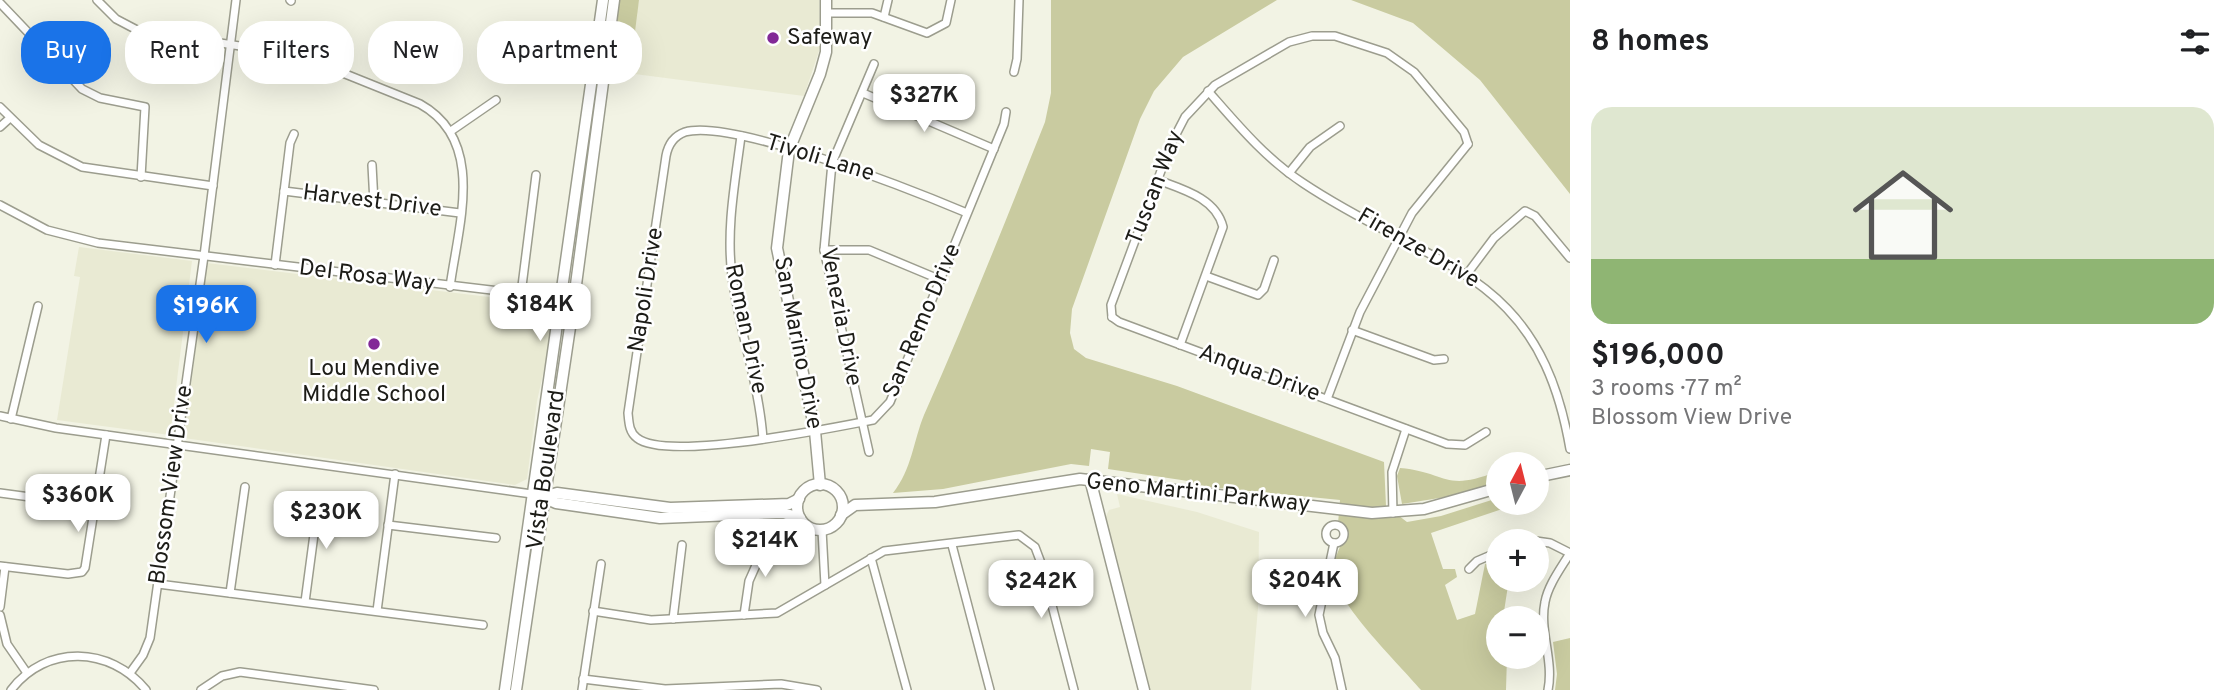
<!DOCTYPE html>
<html lang="en">
<head>
<meta charset="utf-8">
<style>
	:root { --surface:#fff; --page:#f6f6f6; --text:#202124; --muted:#757577; --line:#e0e0e0; --accent:#1a73e8 }
	body { margin:0; font-family:Overpass,sans-serif; background:var(--page); color:var(--text); height:100vh; display:flex; flex-direction:column; font-size:26px; white-space:nowrap }
	* { box-sizing:border-box; margin:0 }
	p { font-size:23px; color:var(--muted) }
	.icon { flex:none; width:38px; height:38px; fill:none; stroke:currentColor; stroke-width:2; stroke-linecap:round; stroke-linejoin:round }
	.map { position:relative; flex:1; overflow:hidden }
	.drawer { display:flex; flex-direction:column; background:var(--surface); width:665px }
	.drawer>* { flex:none }
	.banner { position:absolute; left:21px; top:21px; width:665px; height:63px; display:flex; gap:14px }
	.needle { width:46px; rotate:7deg }
	.tools { position:absolute; left:1486px; top:452px; display:grid; gap:14px }
	.tools a { display:grid; place-items:center; width:63px; height:63px; border-radius:50%; background:var(--surface); box-shadow:0 7px 28px #0002; font-size:35px }
	.price { position:absolute; translate:-50% -60px; padding:0 16px; border-radius:14px; background:#fff; color:#222; font-size:23px; line-height:46px; filter:drop-shadow(0 2px 4px #0008) }
	.price::after { content:''; position:absolute; left:50%; top:42px; width:21px; height:16px; margin-left:-10px; background:inherit; clip-path:polygon(0 0,100% 0,50% 100%) }
	.price.selected { background:var(--accent); color:#fff }
	ul { padding:0; list-style:none }
	li { display:grid; align-content:center; gap:14px; height:371px; padding:0 21px }
	li+li { border-top:2px solid var(--line) }
	li span { display:grid; place-items:center; height:217px; border-radius:21px; color:#555 }
	li>.icon { margin-inline-start:auto }
	span .icon { width:126px; height:126px; fill:#fffc; stroke-width:1 }
	li b { font-size:30px }
	h2 { display:flex; justify-content:space-between; align-items:center; height:84px; padding:0 21px; font-size:30px }
	.chip { padding:0 24px; border-radius:28px; background:var(--surface); box-shadow:0 7px 28px #0002; font-size:24px; line-height:63px }
	.chip.selected { background:var(--accent); color:#fff }
	main { display:flex; flex:1; min-height:0 }
	.map>svg:first-child { display:block }
	.built { fill:#e9ead3 }
	.green { fill:#c9cba0 }
	.lines { fill:none; stroke-linecap:round; stroke-linejoin:round }
	.street-casing { stroke:#9c9d8e; stroke-width:10 }
	.secondary-casing { stroke:#9c9d8e; stroke-width:13 }
	.street { stroke:#fff; stroke-width:7 }
	.secondary { stroke:#fff; stroke-width:10 }
	.poi-dot { fill:#822997; stroke:#fff; stroke-width:2.5 }
	.labels { text-anchor:middle; dominant-baseline:central; stroke-width:5; stroke-linejoin:round; paint-order:stroke }
	.poi-label { font-size:23px; fill:#1c1c17; stroke:#fff; text-anchor:start }
	.street-label { font-size:23px; fill:#1c1c17; stroke:#fff }
</style>
</head>
<body>
<main>
<div class="map">
<svg width="1570" height="690" viewBox="0 0 1570 690">
	<rect width="100%" height="100%" fill="#f2f3e4"/>
	<g class="built">
		<path d="M639,0h180l1,48 -16,48 -177,-23z"/>
		<path d="M79,247l113,14 -22,174 -113,-15 23,-143 -6,-1z"/>
		<path d="M207,263l348,42 2,7 -20,89 -10,78 -12,6 -331,-47z"/>
		<path d="M1117,494l80,18 62,20 -1,76 -7,82h-101l-45,-172 4,-8 11,-3z"/>
	</g>
	<g class="green">
		<path d="M618,0h21l-7,55 -6,3 -10,-1 -5,-5z"/>
		<path d="M1051,0h226l-94,57 -29,34 -14,28 -68,190 -2,24 4,16 12,9 91,28 207,76 2,44 21,16 34,-6 57,-18v4h25l-92,31 12,36h12l2,8 -12,8 12,35 18,-6 10,-50 13,-4v19h11l-6,39h-5v38h9l-1,34h-85c-22,-26 -80,-82 -87,-113 -3,-11 5,-31 12,-40l-1,-8 -7,-5 2,-24 -141,-14 -11,-5 -80,-12 2,-17 -19,-3 -2,17 -18,-2 -128,25 -50,4c19,-24 20,-51 31,-78 43,-97 82,-195 121,-293l6,-29z"/>
		<path d="M1351,0h219v194l-90,-114 -67,-57z"/>
		<path d="M1400,468c47,4 44,25 98,3v11l-46,14 -50,8 -5,-28z"/>
		<path d="M1570,638v52h-15l2,-16 -4,-32z"/>
	</g>
	<g class="lines">
		<defs>
			<g id="street">
				<path d="M97,0l19,19 21,11 161,25 122,49c67,37 38,122 30,183"/>
				<path d="M290,0l1,1"/>
				<path d="M0,3l82,86 18,9 45,9 -4,70"/>
				<path d="M828,13h44l55,20 19,-10 5,-23"/>
				<path d="M884,17l4,-17"/>
				<path d="M1014,72l3,-13 2,-59"/>
				<path d="M1208,91c29,33 57,67 95,92 130,87 236,84 267,266"/>
				<path d="M863,93l131,56"/>
				<path d="M0,107l39,38 43,22 131,19"/>
				<path d="M0,127l10,-9"/>
				<path d="M451,131l45,-31"/>
				<path d="M741,136c-6,47 -15,93 -9,140 7,55 27,107 31,163"/>
				<path d="M372,165l2,38"/>
				<path d="M1289,173l21,-26 30,-21"/>
				<path d="M1158,180c24,9 58,18 65,47l-43,118"/>
				<path d="M284,191l176,22"/>
				<path d="M0,205l47,25 51,13 476,57"/>
				<path d="M967,213c-50,-21 -235,-95 -282,-81 -11,4 -17,13 -19,24l-38,257c1,10 1,19 9,25 30,24 194,-10 236,-18l17,-18 114,-278 2,-12"/>
				<path d="M824,250h45l72,30"/>
				<path d="M275,265l15,-122 4,-9"/>
				<path d="M1467,274l27,-36 31,-27 10,5 35,42"/>
				<path d="M1206,276l52,19 6,-6 10,-29"/>
				<path d="M521,294l15,-119"/>
				<path d="M1112,317l-1,-12 60,-161 14,-27 30,-32 74,-43 23,-6h23l52,17 27,19 50,60 4,12"/>
				<path d="M1112,317l7,5 328,122 18,1 21,-13"/>
				<path d="M1352,330l82,30 10,-1"/>
				<path d="M1327,399l33,-87 52,-99 56,-69"/>
				<path d="M0,416l56,12 476,66"/>
				<path d="M11,419l27,-113"/>
				<path d="M869,452l-45,-202 8,-87 42,-99"/>
				<path d="M0,493l97,13"/>
				<path d="M1393,513l-1,-41 14,-43"/>
				<circle cx="1335" cy="534" r="9"/>
				<path d="M388,525l108,13"/>
				<path d="M822,530l3,55"/>
				<path d="M1536,541l14,2 20,10"/>
				<path d="M1334,543l-15,72 4,18 12,25 7,32"/>
				<path d="M952,545l38,145"/>
				<path d="M871,558l36,132"/>
				<path d="M0,566l68,8 14,-2 3,-4 21,-133"/>
				<path d="M1469,569l8,-8 21,-9"/>
				<path d="M158,584l325,41"/>
				<path d="M230,593l15,-106"/>
				<path d="M305,602l14,-105"/>
				<path d="M0,607l5,-40"/>
				<path d="M377,611l18,-137"/>
				<path d="M593,611l58,9 126,-7 107,-62 135,-16 16,12 6,16 33,127"/>
				<path d="M0,615l7,29 20,29"/>
				<path d="M744,615l5,-34 12,-27v-10"/>
				<path d="M673,619l9,-74"/>
				<path d="M130,673l13,-18 7,-17 54,-382 32,-256"/>
				<path d="M583,679l82,10 116,-5 36,6"/>
				<path d="M11,690c35,-46 99,-44 135,0"/>
				<path d="M201,690l21,-14 18,-4 134,18"/>
				<path d="M582,690l19,-126"/>
				<path d="M1548,690c6,-30 -9,-59 -3,-88 3,-17 16,-34 25,-49"/>
			</g>
			<g id="secondary">
				<path d="M1536,477l34,-7"/>
				<path d="M1090,479l54,211"/>
				<circle cx="820" cy="507" r="23"/>
				<path d="M820,485l-5,-54 -38,-183 12,-98 31,-76 6,-22v-52"/>
				<path d="M540,496l16,7 104,15 123,-5 17,5"/>
				<path d="M543,497l14,-4 113,15 119,-4 10,-5"/>
				<path d="M841,515l14,-10 80,-3 145,-23 292,34 52,-4 74,-21"/>
				<path d="M505,690l98,-690"/>
				<path d="M516,690l57,-383 41,-307"/>
			</g>
		</defs>
		<use href="#street" class="street-casing"/>
		<use href="#secondary" class="secondary-casing"/>
		<use href="#street" class="street"/>
		<use href="#secondary" class="secondary"/>
	</g>
	<g class="poi-dot">
		<circle cx="773" cy="38" r="7"/>
		<circle cx="374" cy="344" r="7"/>
	</g>
	<g class="labels">
		<g class="poi-label">
			<text x="787" y="38">Safeway</text>
			<text x="374" y="369" text-anchor="middle">Lou Mendive<tspan x="374" dy="26">Middle School</tspan></text>
		</g>
		<g class="street-label">
			<text transform="translate(820 159) rotate(17)">Tivoli Lane</text>
			<text transform="translate(1156 188) rotate(-69)">Tuscan Way</text>
			<text transform="translate(372 202) rotate(7)">Harvest Drive</text>
			<text transform="translate(1418 249) rotate(30)">Firenze Drive</text>
			<text transform="translate(367 277) rotate(7)">Del Rosa Way</text>
			<text transform="translate(647 290) rotate(-81)">Napoli Drive</text>
			<text transform="translate(840 317) rotate(79)">Venezia Drive</text>
			<text transform="translate(923 321) rotate(-67)">San Remo Drive</text>
			<text transform="translate(745 329) rotate(78)">Roman Drive</text>
			<text transform="translate(797 343) rotate(79)">San Marino Drive</text>
			<text transform="translate(1259 374) rotate(20)">Anqua Drive</text>
			<text transform="translate(547 470) rotate(-82)">Vista Boulevard</text>
			<text transform="translate(172 485) rotate(-82)">Blossom View Drive</text>
			<text transform="translate(1198 494) rotate(6)">Geno Martini Parkway</text>
		</g>
	</g>
</svg>
<div class="tools">
<a><svg class="needle" viewBox="-14 -14 28 28"><path d="M0-13l5 13h-10z" fill="#e53935"/><path d="M0 13l5-13h-10z" fill="#757577"/></svg></a>
<a>+</a>
<a>−</a>
</div>
<b class="price" style="left:924px;top:134px">$327K</b>
<b class="price" style="left:540px;top:343px">$184K</b>
<b class="price selected" style="left:206px;top:345px">$196K</b>
<b class="price" style="left:78px;top:534px">$360K</b>
<b class="price" style="left:326px;top:551px">$230K</b>
<b class="price" style="left:765px;top:579px">$214K</b>
<b class="price" style="left:1305px;top:619px">$204K</b>
<b class="price" style="left:1041px;top:620px">$242K</b>
<div class="banner">
<a class="chip selected">Buy</a>
<a class="chip">Rent</a>
<a class="chip">Filters</a>
<a class="chip">New</a>
<a class="chip">Apartment</a>
</div>
</div>
<section class="drawer">
<h2>8 homes<svg class="icon" aria-label="filters" viewBox="0 0 24 24"><path d="M4 7h16M4 17h16"/><circle cx="9" cy="7" r="2"/><circle cx="15" cy="17" r="2"/></svg></h2>
<ul>
<li><span style="background:linear-gradient(#dfe7d0 70%,#8fb573 0)"><svg class="icon" aria-label="home" viewBox="0 0 24 24"><path d="M3 11l9-7 9 7M6 9v11h12V9"/></svg></span><div><b>$196,000</b><p>3 rooms · 77 m²</p><p>Blossom View Drive</p></div></li>
</ul>
</section>
</main>
</body>
</html>
